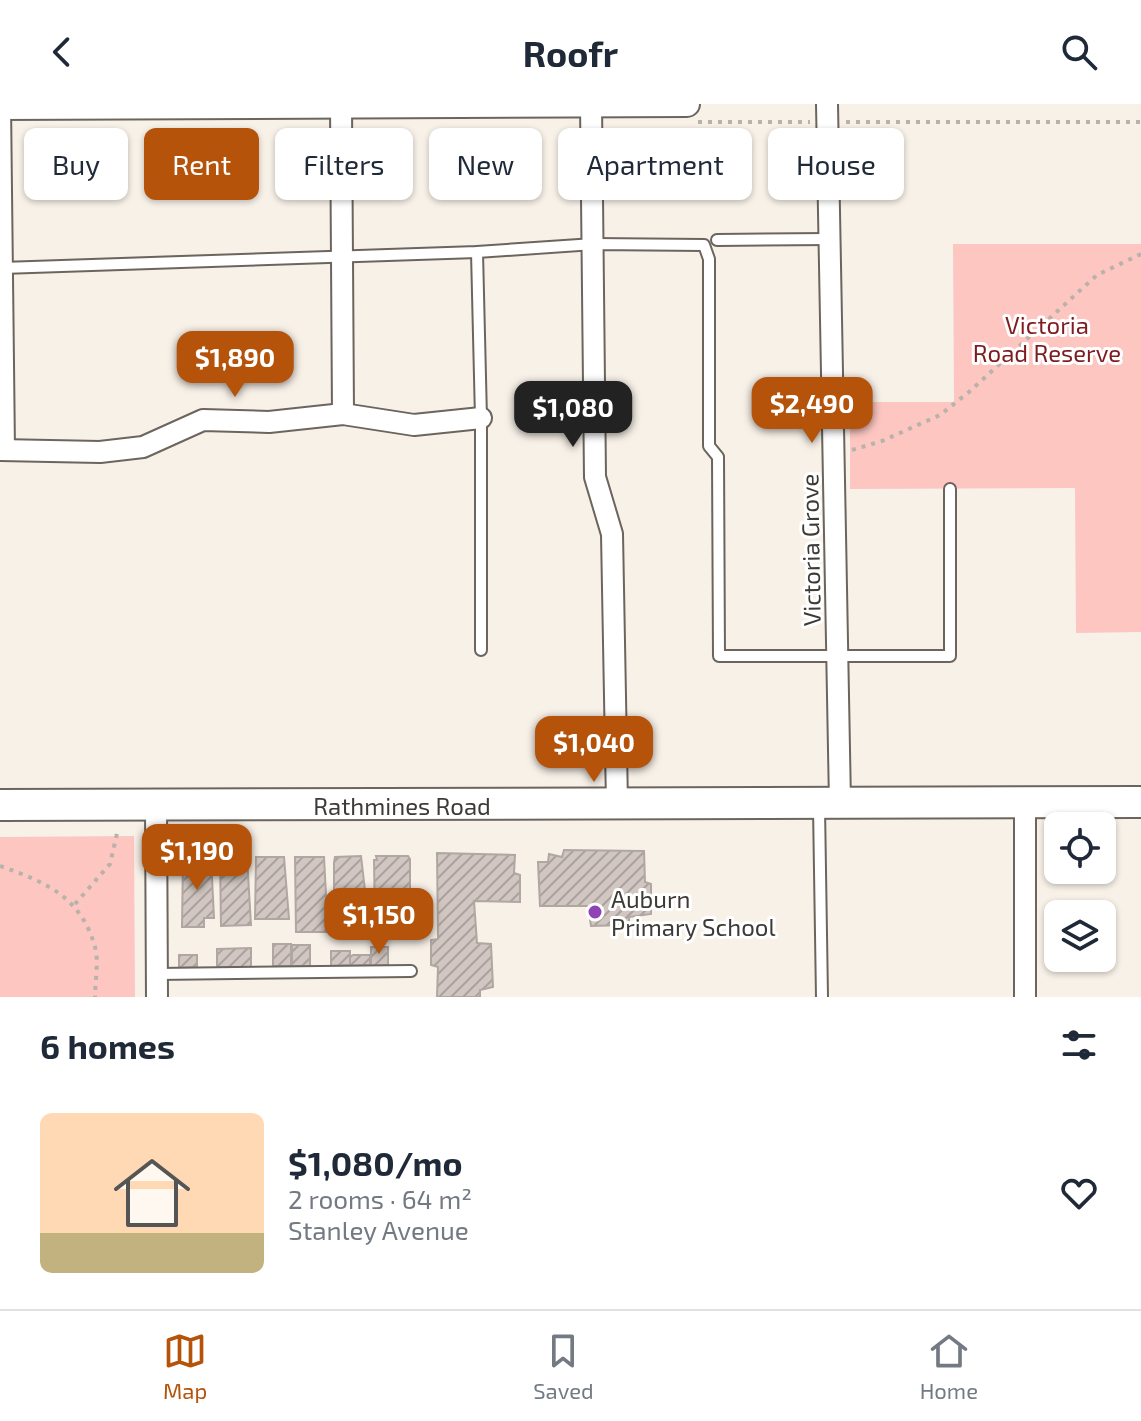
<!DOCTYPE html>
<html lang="en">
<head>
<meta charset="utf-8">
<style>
	:root { --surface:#fff; --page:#f2f2f3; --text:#1f2937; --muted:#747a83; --line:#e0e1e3; --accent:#b45309 }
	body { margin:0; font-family:"Exo 2",sans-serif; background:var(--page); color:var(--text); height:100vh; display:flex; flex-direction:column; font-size:30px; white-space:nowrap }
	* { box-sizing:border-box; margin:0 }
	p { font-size:26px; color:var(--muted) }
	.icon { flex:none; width:44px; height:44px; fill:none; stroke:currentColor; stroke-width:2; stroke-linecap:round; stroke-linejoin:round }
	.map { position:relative; height:893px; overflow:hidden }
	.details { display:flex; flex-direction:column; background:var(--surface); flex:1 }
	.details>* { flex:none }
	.banner { position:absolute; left:24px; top:24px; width:1094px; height:72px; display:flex; gap:16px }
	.fabs { position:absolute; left:1044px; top:708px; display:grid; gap:16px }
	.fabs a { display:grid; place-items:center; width:72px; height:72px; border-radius:12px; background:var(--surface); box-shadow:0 2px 6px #0004; font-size:40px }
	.price { position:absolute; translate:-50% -68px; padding:0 18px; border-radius:16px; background:var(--accent); color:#fff; font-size:26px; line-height:52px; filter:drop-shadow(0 2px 4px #0008) }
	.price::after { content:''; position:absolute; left:50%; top:48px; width:24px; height:18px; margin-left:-12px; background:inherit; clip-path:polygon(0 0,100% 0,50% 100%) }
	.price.current { background:#222; color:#fff }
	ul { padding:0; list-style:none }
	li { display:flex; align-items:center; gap:24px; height:200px; padding:0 40px }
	li span { display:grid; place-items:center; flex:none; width:224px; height:160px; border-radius:12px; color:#555 }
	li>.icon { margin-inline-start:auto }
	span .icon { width:96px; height:96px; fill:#fffc; stroke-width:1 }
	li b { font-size:34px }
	h2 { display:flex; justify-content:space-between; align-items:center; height:96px; padding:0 40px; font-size:34px }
	.tag { padding:0 28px; border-radius:12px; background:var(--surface); box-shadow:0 2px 6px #0004; font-size:28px; line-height:72px }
	.tag.current { background:var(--accent); color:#fff }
	header { display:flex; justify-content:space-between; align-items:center; height:104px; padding:0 40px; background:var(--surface); font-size:36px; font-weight:700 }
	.dock { display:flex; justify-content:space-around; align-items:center; height:112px; border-top:2px solid var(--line); background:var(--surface); font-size:22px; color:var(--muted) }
	.dock a { display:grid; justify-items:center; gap:4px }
	.dock .current { color:var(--accent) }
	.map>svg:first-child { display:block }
	.green { fill:#fdc6c1 }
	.building { fill:url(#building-hatch); stroke:#b1a7a2; stroke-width:2 }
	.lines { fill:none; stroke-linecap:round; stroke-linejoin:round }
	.service-casing { stroke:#6c655e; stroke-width:14 }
	.minor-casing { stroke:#6c655e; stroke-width:24 }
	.tertiary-casing { stroke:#6c655e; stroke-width:28 }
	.primary-casing { stroke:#6c655e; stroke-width:34 }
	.path { stroke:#b8b2ab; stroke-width:4; stroke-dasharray:4 6; stroke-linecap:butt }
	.service { stroke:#fff; stroke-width:10 }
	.minor { stroke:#fff; stroke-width:20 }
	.tertiary { stroke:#fff; stroke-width:24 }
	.primary { stroke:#fff; stroke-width:30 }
	.poi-dot { fill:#8f43b5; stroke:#fff; stroke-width:3 }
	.labels { text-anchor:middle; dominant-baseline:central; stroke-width:6; stroke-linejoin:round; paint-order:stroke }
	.park-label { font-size:24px; fill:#7f1c1f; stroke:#fff }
	.street-label { font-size:24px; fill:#3d3a37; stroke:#fff }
	.poi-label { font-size:24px; fill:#3d3a37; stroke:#fff; text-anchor:start }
</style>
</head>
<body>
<header><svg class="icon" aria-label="back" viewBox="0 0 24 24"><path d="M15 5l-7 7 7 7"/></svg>Roofr<svg class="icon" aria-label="search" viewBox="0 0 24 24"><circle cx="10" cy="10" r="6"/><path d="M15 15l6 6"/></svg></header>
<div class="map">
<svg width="1141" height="893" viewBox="0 0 1141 893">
	<defs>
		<pattern id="building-hatch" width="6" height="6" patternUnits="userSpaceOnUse" patternTransform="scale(2)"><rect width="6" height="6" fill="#d1c6c1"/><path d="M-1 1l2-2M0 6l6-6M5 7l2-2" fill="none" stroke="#aba29e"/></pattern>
	</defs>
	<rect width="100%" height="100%" fill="#f8f1e8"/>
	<g class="green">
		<path d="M953,140h188v388l-65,1 -1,-145 -225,1v-87h104z"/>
		<path d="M134,732l1,161h-135v-160z"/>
	</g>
	<g class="building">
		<path d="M564,746l80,1 1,31 6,2v30l-22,3v8l-38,1 -3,-20h-48l-2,-44h10l1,-8 13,3z"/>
		<path d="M437,749l78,2 -1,18 6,2v27l-46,-1 3,42 14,1 2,43 -13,3v7h-43l1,-30 -7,-2v-25l7,-1z"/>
		<path d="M361,752l7,60 -13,1 -1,4 -7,2 -5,-6h-8v-55l1,-5z"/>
		<path d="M376,752h32l2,3v66h-35l-1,-65h3z"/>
		<path d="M220,753h27l4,68 -30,1z"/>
		<path d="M256,753h28l5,62h-34z"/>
		<path d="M295,753h29l4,75h-32z"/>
		<path d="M183,754h28l3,60h-10v9h-22z"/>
		<rect x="273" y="840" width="18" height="22"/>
		<rect x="292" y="841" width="18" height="21"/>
		<path d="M371,843h17v18l-17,1z"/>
		<path d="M251,844v19h-34v-18z"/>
		<path d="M331,847h19v14l-19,1z"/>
		<path d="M179,851h18v12l-18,1z"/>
		<path d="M353,851h17v10l-20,1v-9z"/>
	</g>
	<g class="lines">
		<defs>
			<g id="service">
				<path d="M717,136l113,-1"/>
				<path d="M477,148l4,166v232"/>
				<path d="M2,164l475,-16 117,-8 110,1 5,14v187l9,11 1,199h231v-167"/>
				<path d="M819,703l3,190"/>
				<path d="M157,870l254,-3"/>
			</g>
			<g id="minor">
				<path d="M0,0l4,346"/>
				<path d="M341,0l2,310"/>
				<path d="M591,0l4,373 17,57 5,270"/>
				<path d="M827,0l13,699"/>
				<path d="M0,346l100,2 43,-5 60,-27 66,2 74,-8 71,11 67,-7"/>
				<path d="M1025,698v195"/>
				<path d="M156,702l1,191"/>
			</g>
			<path id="tertiary" d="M0,3l687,-3"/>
			<path id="primary" d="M0,701l1141,-3"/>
		</defs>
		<use href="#service" class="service-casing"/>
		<use href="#minor" class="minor-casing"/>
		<use href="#tertiary" class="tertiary-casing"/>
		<use href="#primary" class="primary-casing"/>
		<g class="path">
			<path d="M698,18h112"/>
			<path d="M846,18h295"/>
			<path d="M852,346l30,-9 58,-26 29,-23 128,-117 44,-21"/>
			<path d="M0,762c46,16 81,31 95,81 4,14 0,35 0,50"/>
			<path d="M75,800l35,-40 8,-35"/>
		</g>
		<use href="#service" class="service"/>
		<use href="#minor" class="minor"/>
		<use href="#tertiary" class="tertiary"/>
		<use href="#primary" class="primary"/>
	</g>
	<circle class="poi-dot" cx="595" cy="808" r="8"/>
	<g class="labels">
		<g class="park-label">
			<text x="1047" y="220">Victoria<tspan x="1047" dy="28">Road Reserve</tspan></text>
		</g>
		<g class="street-label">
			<text transform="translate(810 446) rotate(-91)">Victoria Grove</text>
			<text x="402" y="701">Rathmines Road</text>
		</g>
		<g class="poi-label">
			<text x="611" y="794">Auburn<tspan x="611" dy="28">Primary School</tspan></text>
		</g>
	</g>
</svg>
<div class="fabs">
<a><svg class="icon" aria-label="locate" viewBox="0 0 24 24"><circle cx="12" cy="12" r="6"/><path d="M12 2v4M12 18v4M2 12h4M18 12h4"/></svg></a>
<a><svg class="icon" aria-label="layers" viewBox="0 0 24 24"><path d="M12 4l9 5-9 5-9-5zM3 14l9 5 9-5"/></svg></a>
</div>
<b class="price" style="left:235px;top:295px">$1,890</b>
<b class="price" style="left:812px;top:341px">$2,490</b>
<b class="price current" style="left:573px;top:345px">$1,080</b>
<b class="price" style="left:594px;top:680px">$1,040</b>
<b class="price" style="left:197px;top:788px">$1,190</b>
<b class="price" style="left:379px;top:852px">$1,150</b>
<div class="banner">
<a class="tag">Buy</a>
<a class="tag current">Rent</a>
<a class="tag">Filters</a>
<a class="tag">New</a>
<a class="tag">Apartment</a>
<a class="tag">House</a>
</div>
</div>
<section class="details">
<h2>6 homes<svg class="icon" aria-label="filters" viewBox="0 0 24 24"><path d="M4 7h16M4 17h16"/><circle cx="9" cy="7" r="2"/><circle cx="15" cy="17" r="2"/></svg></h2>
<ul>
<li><span style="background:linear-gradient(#ffd9b3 75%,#c2b280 0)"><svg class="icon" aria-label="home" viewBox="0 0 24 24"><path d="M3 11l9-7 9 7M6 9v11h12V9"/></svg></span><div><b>$1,080/mo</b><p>2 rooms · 64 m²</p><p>Stanley Avenue</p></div><svg class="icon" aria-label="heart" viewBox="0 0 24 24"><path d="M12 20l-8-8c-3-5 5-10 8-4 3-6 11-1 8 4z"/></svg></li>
</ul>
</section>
<nav class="dock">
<a class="current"><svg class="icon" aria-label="map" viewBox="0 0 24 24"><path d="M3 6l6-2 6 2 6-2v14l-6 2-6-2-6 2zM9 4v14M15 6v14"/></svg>Map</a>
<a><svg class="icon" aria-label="saved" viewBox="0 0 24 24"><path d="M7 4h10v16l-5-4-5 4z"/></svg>Saved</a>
<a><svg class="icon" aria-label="home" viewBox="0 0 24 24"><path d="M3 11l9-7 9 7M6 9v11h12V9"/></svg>Home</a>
</nav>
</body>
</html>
